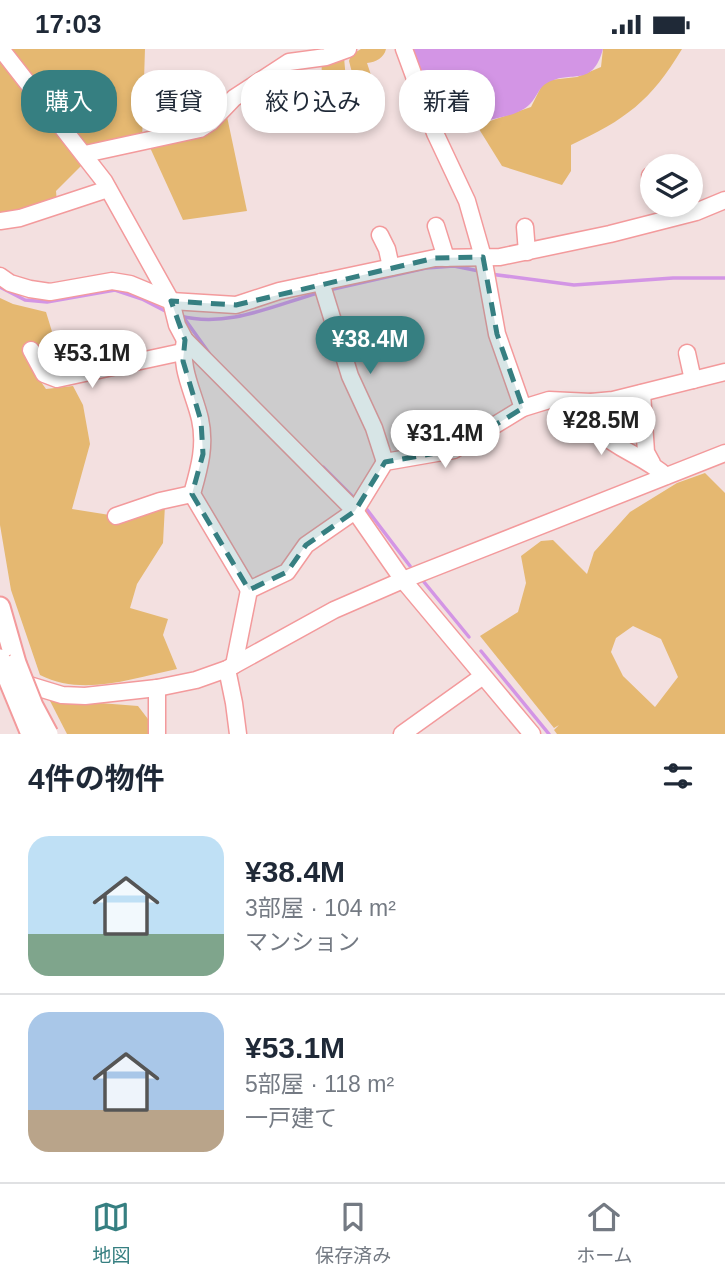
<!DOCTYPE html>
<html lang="ja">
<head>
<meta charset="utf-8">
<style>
	:root { --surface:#fff; --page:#f2f2f3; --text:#1f2937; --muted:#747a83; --line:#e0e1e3; --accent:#367f81 }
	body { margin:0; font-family:Helvetica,"Noto Sans JP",sans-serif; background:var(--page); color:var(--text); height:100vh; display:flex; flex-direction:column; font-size:26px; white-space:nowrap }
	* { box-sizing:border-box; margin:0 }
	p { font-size:23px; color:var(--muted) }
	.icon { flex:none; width:38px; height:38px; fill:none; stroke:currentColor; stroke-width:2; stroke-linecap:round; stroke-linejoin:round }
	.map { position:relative; height:685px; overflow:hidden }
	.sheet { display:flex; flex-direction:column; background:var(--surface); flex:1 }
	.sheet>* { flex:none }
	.hud { position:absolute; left:21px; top:21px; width:684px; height:63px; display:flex; gap:14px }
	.buttons { position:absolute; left:640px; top:105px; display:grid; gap:14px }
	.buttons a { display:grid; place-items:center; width:63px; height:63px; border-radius:50%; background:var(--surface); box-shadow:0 4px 10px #0003; font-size:35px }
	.price { position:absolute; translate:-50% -60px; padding:0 16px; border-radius:24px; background:#fff; color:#222; font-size:23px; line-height:46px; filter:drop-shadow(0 2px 4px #0008) }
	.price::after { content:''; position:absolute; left:50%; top:42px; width:21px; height:16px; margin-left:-10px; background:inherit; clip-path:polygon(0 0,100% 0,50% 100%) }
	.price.current { background:var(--accent); color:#fff }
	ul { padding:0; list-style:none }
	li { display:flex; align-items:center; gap:21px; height:175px; padding:0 28px }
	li+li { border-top:2px solid var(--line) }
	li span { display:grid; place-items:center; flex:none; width:196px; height:140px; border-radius:21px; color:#555 }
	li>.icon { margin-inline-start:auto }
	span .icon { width:84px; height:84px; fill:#fffc; stroke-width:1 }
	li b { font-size:30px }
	h2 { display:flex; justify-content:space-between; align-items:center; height:84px; padding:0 28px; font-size:30px }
	.tag { padding:0 24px; border-radius:28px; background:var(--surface); box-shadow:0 4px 10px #0003; font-size:24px; line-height:63px }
	.tag.current { background:var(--accent); color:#fff }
	.status { display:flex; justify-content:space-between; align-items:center; height:49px; padding:0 35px; background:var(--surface); direction:ltr }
	.status svg { height:19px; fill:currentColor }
	.tabs { display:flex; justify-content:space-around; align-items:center; height:98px; border-top:2px solid var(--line); background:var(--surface); font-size:19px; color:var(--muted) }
	.tabs a { display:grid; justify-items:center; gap:4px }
	.tabs .current { color:var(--accent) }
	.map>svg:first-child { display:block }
	.green { fill:#e5b871; fill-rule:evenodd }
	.water { fill:#d395e5 }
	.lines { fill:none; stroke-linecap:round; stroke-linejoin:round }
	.stream { stroke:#d395e5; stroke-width:3.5 }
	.minor-casing { stroke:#f39a9c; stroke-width:19 }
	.major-casing { stroke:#f39a9c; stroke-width:23 }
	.minor { stroke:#fff; stroke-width:16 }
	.major { stroke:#fff; stroke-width:19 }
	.major-bridge-casing { stroke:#f39a9c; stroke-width:23; stroke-linecap:butt }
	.major-bridge { stroke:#fff; stroke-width:19 }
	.marked { fill:#367f81; fill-opacity:0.2; stroke:#367f81; stroke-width:5; stroke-dasharray:14 9; stroke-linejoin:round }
</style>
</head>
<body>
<div class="status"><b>17:03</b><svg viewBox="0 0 49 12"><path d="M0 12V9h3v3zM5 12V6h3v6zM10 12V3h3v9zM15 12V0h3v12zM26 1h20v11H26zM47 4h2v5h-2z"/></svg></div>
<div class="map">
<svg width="725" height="685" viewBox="0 0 725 685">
	<rect width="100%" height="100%" fill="#f3e0e0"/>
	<g class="green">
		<path d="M10,0h135l-3,93 -55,16z"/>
		<path d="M361,0h25c-2,9 -10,13 -19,14l8,24 -5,8 -12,1 -9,-35 2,-6z"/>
		<path d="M603,0h79c-31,52 -57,71 -111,96v26l-9,14 -60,-19 -28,-45h16l41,-14 11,-22 8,-5 27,-3 24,-10z"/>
		<path d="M0,7l84,107 -28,28 1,11 -57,14z"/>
		<path d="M344,8l3,35 -11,4c-8,-10 -18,-22 -13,-35z"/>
		<path d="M225,58l22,104 -64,9 -36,-79 53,-12z"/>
		<path d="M0,249l13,6 33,8 19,62 -32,-12 -2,6 15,21 27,-3 10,19 7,39 -18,65 44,7 49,-11 -2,38 -26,41 -7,24 38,11 -5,16 14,34c-44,9 -94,28 -137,6l-29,-85 -11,-65z"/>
		<path d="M705,424l20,20v241h-168l-3,-4 5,-5 -5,3 -74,-92 38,-24 8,-29 -5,-27 20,-15 12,-1 34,34 7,-22 36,-40 47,-29zM633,577l28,13 17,38 -23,30 -32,-31 -12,-24 5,-14z"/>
		<path d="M49,650l89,7 13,17 -2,11h-82z"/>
	</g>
	<path class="water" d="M406,0h197c-11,40 -31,20 -56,34 -8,4 -10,14 -17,21 -11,11 -26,12 -40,16l-79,-56z"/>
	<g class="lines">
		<g class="stream">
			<path d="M490,225l84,11 99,-7h52"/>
			<path d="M0,238l25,13 22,2 68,-12 27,9 27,14"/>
			<path d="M329,241l97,-22 28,-2 25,5"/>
			<path d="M180,267c48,12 92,-10 138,-23"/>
			<path d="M184,269l25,35"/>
			<path d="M323,418l31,31"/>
			<path d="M365,458l45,59"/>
			<path d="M424,533l45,55"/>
			<path d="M481,602l68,83"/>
		</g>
		<defs>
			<g id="minor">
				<path d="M1,0l103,132 67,120 6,24 8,15 170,171 48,69 129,154"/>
				<path d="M404,0l31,84 32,68 16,56 14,77 26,74"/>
				<path d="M85,105l115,-25 11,-7 23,-24 55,-36 37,-5 22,-8"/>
				<path d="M650,127l3,12"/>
				<path d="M0,172l20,-3 88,-29"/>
				<path d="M436,177l10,32"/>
				<path d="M525,178l2,25"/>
				<path d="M380,186l7,14 4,18"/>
				<path d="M0,227l10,7 20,6 20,3 62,-11 18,3 41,17 65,4 43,-14 156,-33 65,-1 110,-23 86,-22 29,-12"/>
				<path d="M321,233l29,94 24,52 11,34"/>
				<path d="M185,291c-6,28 9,53 15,79 6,27 -1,50 -8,75l57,96"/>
				<path d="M31,301l13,24 13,5 125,-27"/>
				<path d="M687,304l6,27"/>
				<path d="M642,344l4,59 6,11"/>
				<path d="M591,353l7,29c20,19 47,26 68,45"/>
				<path d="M116,467l44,-15 32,-7"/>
				<path d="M234,616l15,-75 38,-18 19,-27 49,-34 30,-49 69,-12 69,-42 26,-8 42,2 22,-2 112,-28"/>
				<path d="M227,620l7,34 4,31"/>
				<path d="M16,632l46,14 23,1 72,-8 39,-8 31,-11 107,-59 69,-30 322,-127"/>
				<path d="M157,685v-46"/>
				<path d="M402,685l81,-58"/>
			</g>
			<path id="major" d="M0,558l16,56"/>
		</defs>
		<use href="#minor" class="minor-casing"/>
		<use href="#major" class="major-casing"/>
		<use href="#minor" class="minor"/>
		<use href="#major" class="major"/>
		<defs>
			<g id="major-bridge">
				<path d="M0,610l31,75"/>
				<path d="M16,614l17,43 15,28"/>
			</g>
		</defs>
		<use href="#major-bridge" class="major-bridge-casing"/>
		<use href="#major-bridge" class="major-bridge"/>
	</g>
	<path class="marked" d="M483,208l14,77 26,74 -69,42 -69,12 -30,49 -49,34 -19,27 -38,18 -57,-96 11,-40 -2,-33 -18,-60 2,-21 -14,-39 65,4 199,-47z"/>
</svg>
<div class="buttons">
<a><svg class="icon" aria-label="layers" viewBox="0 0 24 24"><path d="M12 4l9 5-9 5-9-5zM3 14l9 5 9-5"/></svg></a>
</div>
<b class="price current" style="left:370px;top:327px">¥38.4M</b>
<b class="price" style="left:92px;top:341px">¥53.1M</b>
<b class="price" style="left:601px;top:408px">¥28.5M</b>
<b class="price" style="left:445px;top:421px">¥31.4M</b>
<div class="hud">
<a class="tag current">購入</a>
<a class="tag">賃貸</a>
<a class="tag">絞り込み</a>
<a class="tag">新着</a>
</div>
</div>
<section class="sheet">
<h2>4件の物件<svg class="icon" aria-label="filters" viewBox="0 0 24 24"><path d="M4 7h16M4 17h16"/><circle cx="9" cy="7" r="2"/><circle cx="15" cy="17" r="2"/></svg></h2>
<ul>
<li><span style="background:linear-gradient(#bfe0f5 70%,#7fa58c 0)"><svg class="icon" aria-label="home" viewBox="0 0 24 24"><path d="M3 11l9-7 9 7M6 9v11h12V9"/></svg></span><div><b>¥38.4M</b><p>3部屋 · 104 m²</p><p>マンション</p></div></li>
<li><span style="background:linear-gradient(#a9c7e8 70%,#b9a48a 0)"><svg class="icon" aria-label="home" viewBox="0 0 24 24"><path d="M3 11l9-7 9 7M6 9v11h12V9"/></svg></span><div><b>¥53.1M</b><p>5部屋 · 118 m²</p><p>一戸建て</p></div></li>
</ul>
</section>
<nav class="tabs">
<a class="current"><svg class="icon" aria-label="map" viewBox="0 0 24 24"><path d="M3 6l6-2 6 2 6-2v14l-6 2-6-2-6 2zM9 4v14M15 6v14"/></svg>地図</a>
<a><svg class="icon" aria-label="saved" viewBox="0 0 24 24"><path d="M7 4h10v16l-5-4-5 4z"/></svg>保存済み</a>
<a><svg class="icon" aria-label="home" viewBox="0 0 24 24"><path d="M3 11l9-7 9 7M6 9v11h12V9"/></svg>ホーム</a>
</nav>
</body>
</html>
